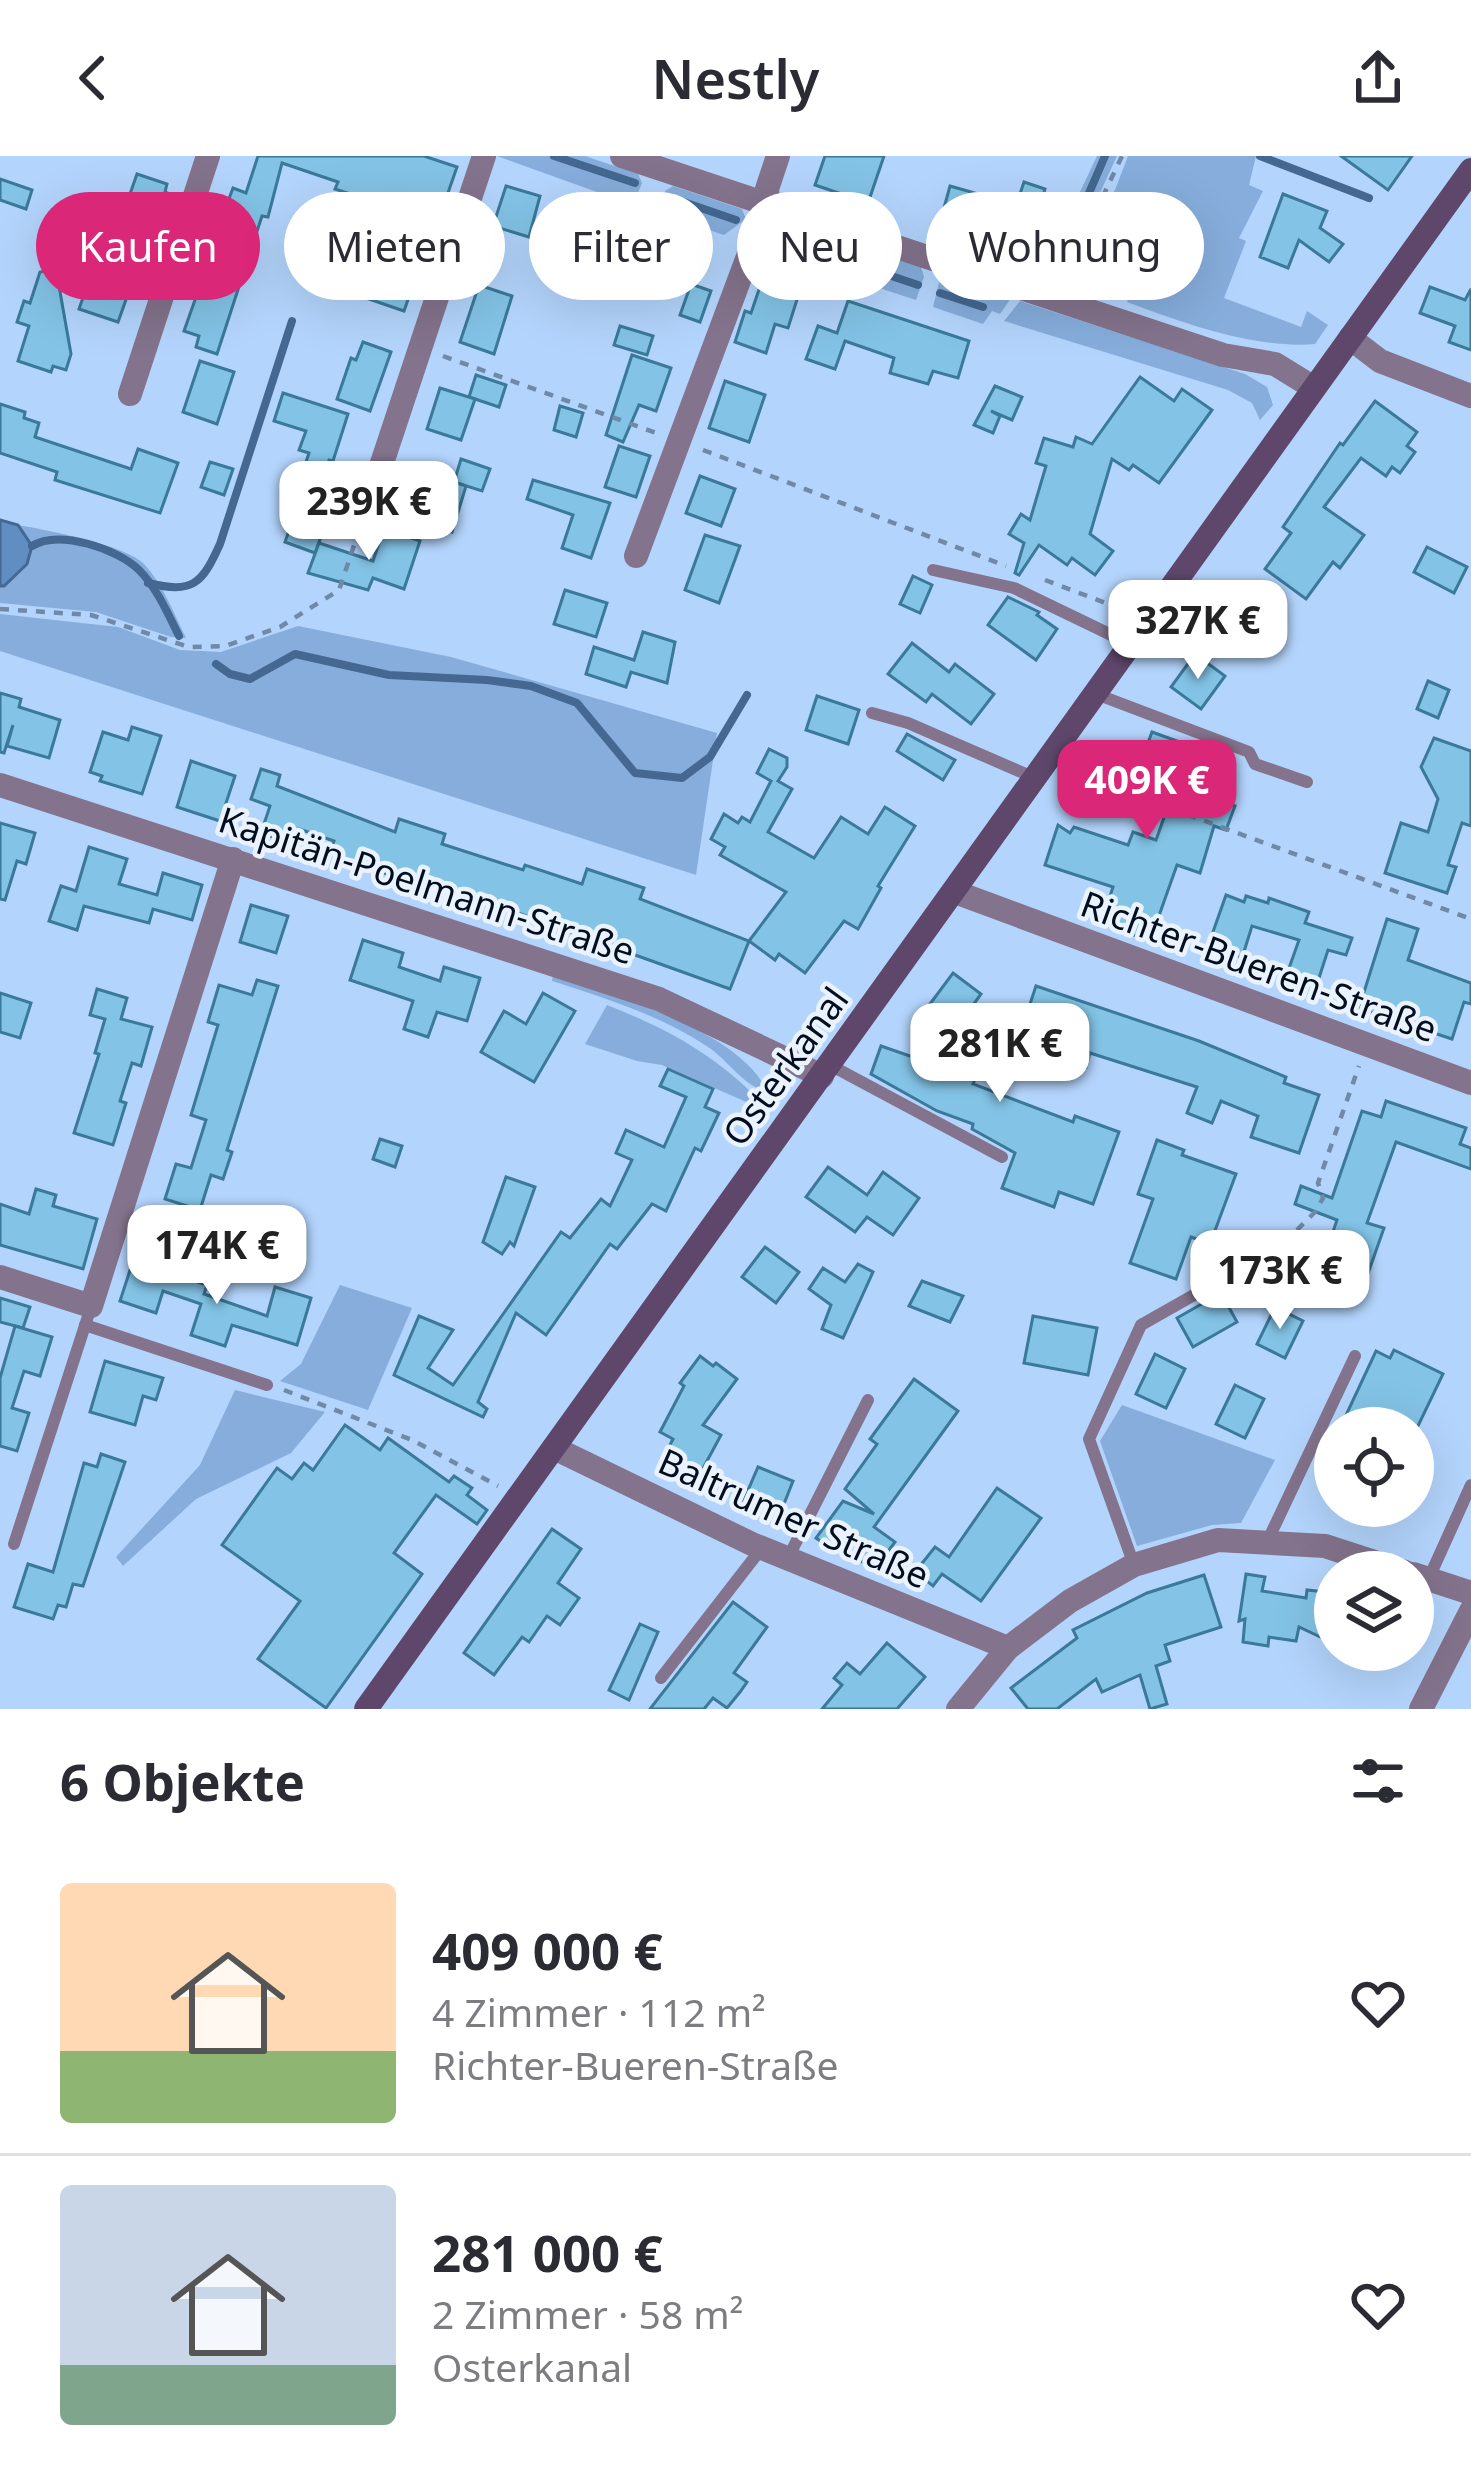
<!DOCTYPE html>
<html lang="de">
<head>
<meta charset="utf-8">
<style>
	:root { --surface:#fff; --page:#f7f7f7; --text:#2b2b33; --muted:#7c7c81; --line:#e1e1e2; --accent:#db2777 }
	body { margin:0; font-family:"Noto Sans",sans-serif; background:var(--page); color:var(--text); height:100vh; display:flex; flex-direction:column; font-size:45px; white-space:nowrap }
	* { box-sizing:border-box; margin:0 }
	p { font-size:39px; color:var(--muted) }
	.icon { flex:none; width:66px; height:66px; fill:none; stroke:currentColor; stroke-width:2; stroke-linecap:round; stroke-linejoin:round }
	.map { position:relative; height:1553px; overflow:hidden }
	.details { display:flex; flex-direction:column; background:var(--surface); flex:1 }
	.details>* { flex:none }
	.hud { position:absolute; left:36px; top:36px; width:1401px; height:108px; display:flex; gap:24px }
	.buttons { position:absolute; left:1314px; top:1251px; display:grid; gap:24px }
	.buttons a { display:grid; place-items:center; width:120px; height:120px; border-radius:50%; background:var(--surface); box-shadow:0 12px 48px #0002; font-size:60px }
	.price { position:absolute; translate:-50% -102px; padding:0 27px; border-radius:24px; background:#fff; color:#222; font-size:39px; line-height:78px; filter:drop-shadow(0 3px 6px #0008) }
	.price::after { content:''; position:absolute; left:50%; top:72px; width:36px; height:27px; margin-left:-18px; background:inherit; clip-path:polygon(0 0,100% 0,50% 100%) }
	.price.active { background:var(--accent); color:#fff }
	ul { padding:0; list-style:none }
	li { display:flex; align-items:center; gap:36px; height:300px; padding:0 60px }
	li+li { border-top:3px solid var(--line) }
	li span { display:grid; place-items:center; flex:none; width:336px; height:240px; border-radius:12px; color:#555 }
	li>.icon { margin-inline-start:auto }
	span .icon { width:144px; height:144px; fill:#fffc; stroke-width:1 }
	li b { font-size:51px }
	h2 { display:flex; justify-content:space-between; align-items:center; height:144px; padding:0 60px; font-size:51px }
	.chip { padding:0 42px; border-radius:54px; background:var(--surface); box-shadow:0 12px 48px #0002; font-size:42px; line-height:108px }
	.chip.active { background:var(--accent); color:#fff }
	header { display:flex; justify-content:space-between; align-items:center; height:156px; padding:0 60px; background:var(--surface); font-size:54px; font-weight:600 }
	.map>svg:first-child { display:block }
	.green { fill:#86addc }
	.water { fill:#618ec2; stroke:#446891; stroke-width:3 }
	.lines { fill:none; stroke-linecap:round; stroke-linejoin:round }
	.stream { stroke:#446891; stroke-width:8 }
	.building { fill:#83c3e6; stroke:#3a7999; stroke-width:3 }
	.path { stroke:#7089a8; stroke-width:4.5; stroke-dasharray:9 9; stroke-linecap:butt }
	.service { stroke:#83738c; stroke-width:12 }
	.minor { stroke:#83738c; stroke-width:24 }
	.secondary { stroke:#5e476b; stroke-width:24 }
	.labels { text-anchor:middle; dominant-baseline:central; stroke-width:9; stroke-linejoin:round; paint-order:stroke }
	.street-label { font-size:36px; fill:#020e1f; stroke:#eaf3fd }
</style>
</head>
<body>
<header><svg class="icon" aria-label="back" viewBox="0 0 24 24"><path d="M15 5l-7 7 7 7"/></svg>Nestly<svg class="icon" aria-label="share" viewBox="0 0 24 24"><path d="M12 15V3M7 8l5-5 5 5M5 13v7h14v-7"/></svg></header>
<div class="map">
<svg width="1471" height="1553" viewBox="0 0 1471 1553">
	<rect width="100%" height="100%" fill="#b3d4fc"/>
	<g class="green">
		<path d="M497,0h88l53,18 4,9 -9,22z"/>
		<path d="M1097,0h20l-30,65 -21,60 -24,-9z"/>
		<path d="M1128,0h128l-7,29 14,6 -24,47 7,3 -22,57 77,29 6,-16 21,14 -13,19c-61,5 -132,-21 -188,-42l13,-31 -14,-5 -12,33 -39,-14 25,-72 15,-23z"/>
		<path d="M673,30l69,23 4,10 -22,16 -66,-22 7,-22z"/>
		<path d="M779,65l68,22 3,8 -10,24 -82,-28 5,-20z"/>
		<path d="M871,96l50,15 3,10 -8,23 -58,-19 7,-24z"/>
		<path d="M949,121l62,21 -11,16 -8,-3 -9,13 -50,-17 6,-24z"/>
		<path d="M1020,145l225,73 22,13 6,18 -13,15 -8,-17 -24,-13 -224,-69z"/>
		<path d="M18,369c28,5 108,20 126,39 19,20 30,50 42,74l-15,-1 -75,-25 -96,-9v-17h4l28,-40z"/>
		<path d="M0,458l118,13 62,23 41,2 77,-26 153,31 266,76 -21,142 -696,-224z"/>
		<path d="M553,819c60,19 187,56 214,116 -21,-2 -40,-32 -59,-44 -46,-31 -103,-49 -156,-66z"/>
		<path d="M607,849c59,23 107,49 152,95l1,8 -98,-43 -25,-4 -52,-17z"/>
		<path d="M340,1129l72,23 -44,102 -88,-29 21,-17z"/>
		<path d="M235,1234l90,22 -34,41 -95,46 -73,67 -7,-9 84,-92z"/>
		<path d="M1122,1249l153,55 -34,63 -29,2 -75,21 -37,-105z"/>
	</g>
	<path class="water" d="M0,364l18,5 14,21 -5,18 -23,22h-4z"/>
	<g class="lines">
		<g class="stream">
			<path d="M554,0l81,27"/>
			<path d="M1260,0l109,42"/>
			<path d="M669,41l67,23"/>
			<path d="M771,78l70,25"/>
			<path d="M1058,109l47,-109"/>
			<path d="M865,111l53,18"/>
			<path d="M940,137l43,14"/>
			<path d="M32,390c27,-17 86,3 107,24 18,18 29,44 40,66"/>
			<path d="M148,427c45,11 54,1 72,-39l72,-223"/>
			<path d="M216,508l14,10 20,5 45,-25 94,21 98,5 44,6 46,17 58,70 47,5 28,-21 37,-62"/>
		</g>
	</g>
	<g class="building">
		<path d="M258,0h166l33,11 -15,43 6,2 -8,25 -9,-3 -27,77 -38,-13 20,-59 -24,-8 10,-30 -37,-12 3,-7 -56,-19 -14,54 -6,-1 -45,138 -21,-7 3,-11 -15,-5 29,-82 -6,-2 15,-45 5,2 6,-16 13,5z"/>
		<path d="M825,0h59l-16,47 -53,-18z"/>
		<path d="M1341,0h71l-24,34z"/>
		<path d="M137,18l30,10 -2,8 7,3 -11,32 -38,-13z"/>
		<path d="M0,23l32,11 -6,19 -26,-9z"/>
		<path d="M1024,26l21,7 -11,36 -22,-7z"/>
		<path d="M506,30l34,10 -11,41 -36,-11z"/>
		<path d="M950,30l53,15 -11,40 -53,-15z"/>
		<path d="M1283,38l44,17 -7,17 23,16 -14,18 -30,-22 -11,28 -28,-11z"/>
		<path d="M576,54l50,17 -12,35 -50,-17z"/>
		<path d="M666,78l40,13 -11,35 -40,-12z"/>
		<path d="M94,110l39,14 -15,42 -39,-13z"/>
		<path d="M56,113l15,85 -5,16 -13,-4 -2,6 -33,-11 11,-35 -12,-4 7,-21 6,2 10,-31z"/>
		<path d="M765,116l37,12 -14,44 -13,-4 -9,29 -31,-11 10,-31 6,2z"/>
		<path d="M691,128l20,7 -11,31 -20,-7z"/>
		<path d="M479,129l33,11 -18,58 -34,-12z"/>
		<path d="M1430,131l35,13 6,-11v61l-22,-8 6,-16 -35,-13z"/>
		<path d="M848,145l121,40 -11,37 -25,-7 -5,13 -38,-11 4,-15 -49,-17 -10,28 -29,-10 12,-33 19,7z"/>
		<path d="M620,170l33,10 -6,19 -33,-10z"/>
		<path d="M363,186l28,10 -21,59 -33,-12 14,-41 5,2z"/>
		<path d="M632,199l39,13 -15,43 -17,-6 -16,37 -17,-7z"/>
		<path d="M200,205l34,11 -17,52 -34,-12z"/>
		<path d="M476,219l30,10 -7,22 -30,-10z"/>
		<path d="M1140,221l34,24 8,-12 30,21 -53,73 -26,-18 -4,5 -17,-11 -22,75 23,17 -18,24 -23,-17 -5,7 -28,-20 -20,30 -4,-2 9,-30 -15,-9 12,-20 9,6 16,-54 -10,-3 8,-25 29,9 3,-10 16,7z"/>
		<path d="M725,225l40,14 -16,47 -40,-14z"/>
		<path d="M995,230l27,11 -10,23 -21,-9 9,5 -7,17 -19,-8z"/>
		<path d="M440,232l35,11 -14,41 -34,-11z"/>
		<path d="M283,237l65,21 -15,47 -4,-1 -2,8 -21,-6 3,-9 -10,-3 7,-19 -32,-10z"/>
		<path d="M1375,245l42,31 -10,14 8,6 -15,21 -8,-6 -6,9 -25,-18 -37,49 40,28 -24,33 -7,-6 -27,37 -41,-30 26,-36 -8,-6 57,-84 3,2z"/>
		<path d="M0,248l25,8 -1,6 15,5 -4,14 96,32 7,-20 40,14 -18,50 -105,-33 2,-8 -57,-19z"/>
		<path d="M560,250l23,7 -7,24 -22,-7z"/>
		<path d="M619,290l31,10 -14,41 -31,-10z"/>
		<path d="M461,303l29,10 -8,22 -28,-9z"/>
		<path d="M210,306l23,7 -9,26 -23,-8z"/>
		<path d="M430,318l36,12 -14,46 -36,-12z"/>
		<path d="M700,320l35,13 -14,37 -35,-13z"/>
		<path d="M533,324l77,23 -19,55 -29,-10 11,-33 -46,-16z"/>
		<path d="M300,343l31,11 -16,43 -30,-11z"/>
		<path d="M384,372l36,13 -16,48 -31,-11 -5,12 -60,-17 11,-30 54,18z"/>
		<path d="M705,379l35,11 -21,57 -34,-13z"/>
		<path d="M1427,391l40,20 -13,26 -40,-21z"/>
		<path d="M913,420l19,9 -12,28 -20,-9z"/>
		<path d="M565,434l42,13 -11,34 -42,-13z"/>
		<path d="M1008,441l31,15 -2,3 20,14 -21,31 -48,-35z"/>
		<path d="M643,476l32,10 -8,41 -36,-11 -5,15 -40,-13 8,-27 40,13z"/>
		<path d="M912,487l37,29 6,-8 39,30 -23,30 -39,-30 -6,8 -38,-28z"/>
		<path d="M1195,498l30,22 -24,33 -30,-22z"/>
		<path d="M1428,525l21,9 -11,28 -21,-9z"/>
		<path d="M0,537l21,6 -2,8 41,13 -11,38 -42,-12 6,-21 -9,28 -4,-1z"/>
		<path d="M817,540l42,14 -11,34 -42,-14z"/>
		<path d="M132,571l29,9 -19,58 -42,-13 2,-5 -12,-4 13,-40 25,8z"/>
		<path d="M1152,576l36,13 -3,10 16,6 -10,29 44,16 -9,24 -12,-4 -14,47 -23,-8 -27,76 -49,-18 12,-36 -68,-22 13,-40 12,8 4,-6 54,18 5,-13 23,8 16,-45 -38,-14z"/>
		<path d="M907,578l48,26 -12,20 -46,-29z"/>
		<path d="M1434,582l37,13v75l-9,-3 -14,42 8,2 -9,26 -62,-20 16,-50 27,9 10,-33 -17,-32z"/>
		<path d="M769,593l18,9v9l-9,14 14,8 -24,43 46,26 27,-41 27,17 17,-27 30,19 -37,60 3,2 -23,41 -14,-8 -39,52 -26,-19 -4,6 -26,-19 37,-49 -66,-37 5,-8 -14,-8 13,-25 14,9 4,-6 8,5 21,-41 -14,-8z"/>
		<path d="M191,605l44,15 -15,45 -43,-14z"/>
		<path d="M261,613l19,6 -3,11 118,46 4,-13 46,15 -3,10 81,26 2,-5 57,19 5,-15 57,19 -4,11 109,42 -19,48 -212,-76 -129,-38 -59,-23 4,-11 -35,-12 -5,16 -33,-12 9,-27 -19,-7z"/>
		<path d="M0,667l35,10 -9,31 -9,-3 -12,39 -5,-1z"/>
		<path d="M89,691l38,12 -8,25 38,11 6,-22 39,12 -10,35 -39,-11 -4,14 -65,-17 -7,24 -28,-9 12,-35 15,5z"/>
		<path d="M1226,739l18,7 2,-6 22,7 1,-5 40,14 -4,11 47,15 -6,17 -18,-5 -10,31 -30,-10 11,-31 -47,-14 -10,32 -34,-12z"/>
		<path d="M251,749l37,11 -12,37 -36,-11z"/>
		<path d="M1387,763l31,10 -10,31 63,23v21l-7,-2 -12,37 -93,-31z"/>
		<path d="M363,784l40,13 -4,14 41,14 4,-14 36,11 -13,43 -30,-9 -9,25 -24,-8 9,-28 -63,-21z"/>
		<path d="M953,817l28,21 -13,18 49,24 -6,18 -23,-7 -15,37 100,38 2,-6 44,16 -26,72 -34,-12 -5,15 -52,-19 13,-35 -43,-24 1,-5 -36,-13 -66,-37 10,-28 49,17 20,-32 -26,-19z"/>
		<path d="M257,824l21,6 -51,164 5,2 -9,27 -12,-4 -11,35 -35,-11 11,-35 15,4 15,-48 -15,-5 27,-90 -10,-3 11,-37 33,10z"/>
		<path d="M1036,830l163,55 87,36 -2,6 35,12 -20,58 -48,-16 7,-21 -37,-15 -9,22 -25,-10 10,-26 -107,-34 -4,14 -69,-24z"/>
		<path d="M97,833l30,9 -6,21 31,8 -11,39 -9,-3 -12,38 6,2 -13,42 -39,-12 25,-79 -4,-1 10,-34 -15,-4z"/>
		<path d="M0,837l31,10 -11,35 -20,-6z"/>
		<path d="M543,837l32,18 -41,71 -53,-30 23,-41 22,13z"/>
		<path d="M668,913l45,20 -8,18 14,6 -18,38 -6,-3 -29,63 -14,-7 -35,45 -7,-5 -64,91 -30,-22 -38,89 9,7 -4,8 -89,-42 25,-59 34,14 -25,38 25,17 108,-153 9,6 31,-39 9,7 22,-46 -16,-7 10,-23 38,17 22,-50 -26,-11z"/>
		<path d="M1386,945l80,27 -6,16 11,4v21l-75,-27 -29,81 17,5 -25,71 -44,-15 22,-64 -42,-16 6,-18 31,12 30,-87 19,6z"/>
		<path d="M380,983l22,7 -7,21 -22,-8z"/>
		<path d="M1157,984l27,10 -2,5 54,19 -26,70 -19,-7 -15,42 -46,-16 23,-64 -15,-5z"/>
		<path d="M828,1011l39,28 16,-23 36,26 -26,37 -26,-18 -12,15 -49,-35z"/>
		<path d="M506,1021l29,10 -21,59 -4,-4 -8,12 -19,-12z"/>
		<path d="M36,1033l20,6 -3,11 44,13 -14,50 -83,-24v-41l29,10z"/>
		<path d="M765,1091l34,25 -23,31 -34,-26z"/>
		<path d="M133,1105l74,24 -3,9 63,22 8,-29 36,11 -14,47 -65,-20 -7,21 -34,-11 10,-31 -38,-13 -7,22 -36,-12z"/>
		<path d="M858,1108l15,8 -30,66 -21,-9 9,-24 -22,-16 14,-21 22,14z"/>
		<path d="M922,1125l41,15 -13,26 -41,-16z"/>
		<path d="M1221,1137l16,29 -44,25 -16,-29z"/>
		<path d="M0,1142l30,9 -7,21 -23,-6z"/>
		<path d="M1275,1151l28,14 -18,37 -28,-14z"/>
		<path d="M1033,1160l64,12 -9,47 -64,-12z"/>
		<path d="M15,1170l37,11 -12,39 -16,-5 -12,37 17,5 -12,38 -17,-5v-68z"/>
		<path d="M1394,1194l49,24 -26,54h-77l36,-77 14,7z"/>
		<path d="M1155,1198l30,15 -19,39 -30,-14z"/>
		<path d="M700,1200l13,10 3,-3 21,16 -34,46 18,10 -28,52 -35,-19 15,-29 -13,-7 24,-46 -4,-3z"/>
		<path d="M105,1205l58,17 -7,22 -13,-4 -8,29 -45,-13z"/>
		<path d="M914,1223l44,32 -84,116 21,15 -21,28 -36,-25 -4,5 -18,-12 27,-37 31,13 -29,-25 32,-45 -7,-5z"/>
		<path d="M1235,1229l29,14 -19,39 -29,-14z"/>
		<path d="M345,1269l35,25 8,-12 61,44 5,-6 18,12 -5,7 20,15 -10,14 -41,-29 -42,58 28,21 -96,134 -68,-49 42,-58 -78,-56 55,-77 15,11 12,-16 9,7z"/>
		<path d="M101,1298l24,8 -42,124 -10,-2 -7,23 -8,-2 -5,14 -39,-12 14,-43 25,8 31,-109 13,4z"/>
		<path d="M758,1311l35,14 -17,43 -36,-15z"/>
		<path d="M997,1332l44,30 -60,83 -39,-27 -9,12 -18,-14 20,-25 14,10z"/>
		<path d="M552,1373l29,20 -23,34 21,15 -19,27 -13,-9 -18,26 -7,-5 -28,38 -30,-22z"/>
		<path d="M1246,1418l19,3 -3,14 44,7 1,-8 28,3v51l-36,-17 -3,14 -27,-4 -1,9 -25,-4 2,-23 -6,2z"/>
		<path d="M1204,1419l17,52 -56,18 5,16 -14,5 11,38 -17,5 -10,-34 -38,17 -6,-13 -39,30h-29l-17,-21 66,-50 -4,-8 74,-37z"/>
		<path d="M733,1446l34,25 -33,46 13,9 -7,10 -13,16 -14,-10 -9,11h-54z"/>
		<path d="M640,1468l18,8 -29,68 -20,-10z"/>
		<path d="M887,1487l38,34 -28,32h-75l20,-24 -8,-7 13,-15 13,11z"/>
	</g>
	<g class="lines">
		<g class="path">
			<path d="M1071,125l24,-68 27,-57"/>
			<path d="M443,200l216,78"/>
			<path d="M703,294l303,116"/>
			<path d="M1045,424l79,30"/>
			<path d="M0,453l91,6 98,32 36,-1 55,-19 59,-37 35,-104"/>
			<path d="M1069,615l402,148"/>
			<path d="M1297,1074l19,-19 7,-13 -5,-15 41,-117"/>
			<path d="M284,1234l128,50 86,46"/>
		</g>
		<g class="service">
			<path d="M933,414l81,18 116,56"/>
			<path d="M1096,538l153,58 6,12 52,18"/>
			<path d="M872,557l36,10 127,55"/>
			<path d="M830,909l172,92"/>
			<path d="M85,1169l182,60"/>
			<path d="M1267,1386l88,-186"/>
			<path d="M14,1388l77,-237"/>
			<path d="M788,1402l80,-158"/>
			<path d="M1134,1409l-45,-126 52,-114 143,-81"/>
			<path d="M1429,1422l42,-93"/>
			<path d="M661,1522l100,-129"/>
		</g>
		<g class="minor">
			<path d="M622,0l601,199 52,9 39,24"/>
			<path d="M1350,182l30,23 91,35"/>
			<path d="M130,238l78,-238"/>
			<path d="M381,310l103,-310"/>
			<path d="M636,400l132,-353 -1,-14 11,-33"/>
			<path d="M0,629l659,214 163,77"/>
			<path d="M955,736l516,191"/>
			<path d="M0,1121l91,29 142,-447"/>
			<path d="M554,1292l198,96 256,104"/>
			<path d="M1413,1418l58,19"/>
			<path d="M958,1553l50,-61 62,-47 64,-36 84,-25 107,6 80,26"/>
			<path d="M1421,1553l50,-98"/>
		</g>
		<path class="secondary" d="M366,1553l1105,-1539"/>
	</g>
	<g class="labels">
		<g class="street-label">
			<text transform="translate(427 729) rotate(18)">Kapitän-Poelmann-Straße</text>
			<text transform="translate(1259 810) rotate(20)">Richter-Bueren-Straße</text>
			<text transform="translate(785 910) rotate(-54)">Osterkanal</text>
			<text transform="translate(794 1362) rotate(24)">Baltrumer Straße</text>
		</g>
	</g>
</svg>
<div class="buttons">
<a><svg class="icon" aria-label="locate" viewBox="0 0 24 24"><circle cx="12" cy="12" r="6"/><path d="M12 2v4M12 18v4M2 12h4M18 12h4"/></svg></a>
<a><svg class="icon" aria-label="layers" viewBox="0 0 24 24"><path d="M12 4l9 5-9 5-9-5zM3 14l9 5 9-5"/></svg></a>
</div>
<b class="price" style="left:369px;top:407px">239K €</b>
<b class="price" style="left:1198px;top:526px">327K €</b>
<b class="price active" style="left:1147px;top:686px">409K €</b>
<b class="price" style="left:1000px;top:949px">281K €</b>
<b class="price" style="left:217px;top:1151px">174K €</b>
<b class="price" style="left:1280px;top:1176px">173K €</b>
<div class="hud">
<a class="chip active">Kaufen</a>
<a class="chip">Mieten</a>
<a class="chip">Filter</a>
<a class="chip">Neu</a>
<a class="chip">Wohnung</a>
</div>
</div>
<section class="details">
<h2>6 Objekte<svg class="icon" aria-label="filters" viewBox="0 0 24 24"><path d="M4 7h16M4 17h16"/><circle cx="9" cy="7" r="2"/><circle cx="15" cy="17" r="2"/></svg></h2>
<ul>
<li><span style="background:linear-gradient(#ffd9b3 70%,#8fb573 0)"><svg class="icon" aria-label="home" viewBox="0 0 24 24"><path d="M3 11l9-7 9 7M6 9v11h12V9"/></svg></span><div><b>409 000 €</b><p>4 Zimmer · 112 m²</p><p>Richter-Bueren-Straße</p></div><svg class="icon" aria-label="heart" viewBox="0 0 24 24"><path d="M12 20l-8-8c-3-5 5-10 8-4 3-6 11-1 8 4z"/></svg></li>
<li><span style="background:linear-gradient(#c9d6e8 75%,#7fa58c 0)"><svg class="icon" aria-label="home" viewBox="0 0 24 24"><path d="M3 11l9-7 9 7M6 9v11h12V9"/></svg></span><div><b>281 000 €</b><p>2 Zimmer · 58 m²</p><p>Osterkanal</p></div><svg class="icon" aria-label="heart" viewBox="0 0 24 24"><path d="M12 20l-8-8c-3-5 5-10 8-4 3-6 11-1 8 4z"/></svg></li>
</ul>
</section>
</body>
</html>
